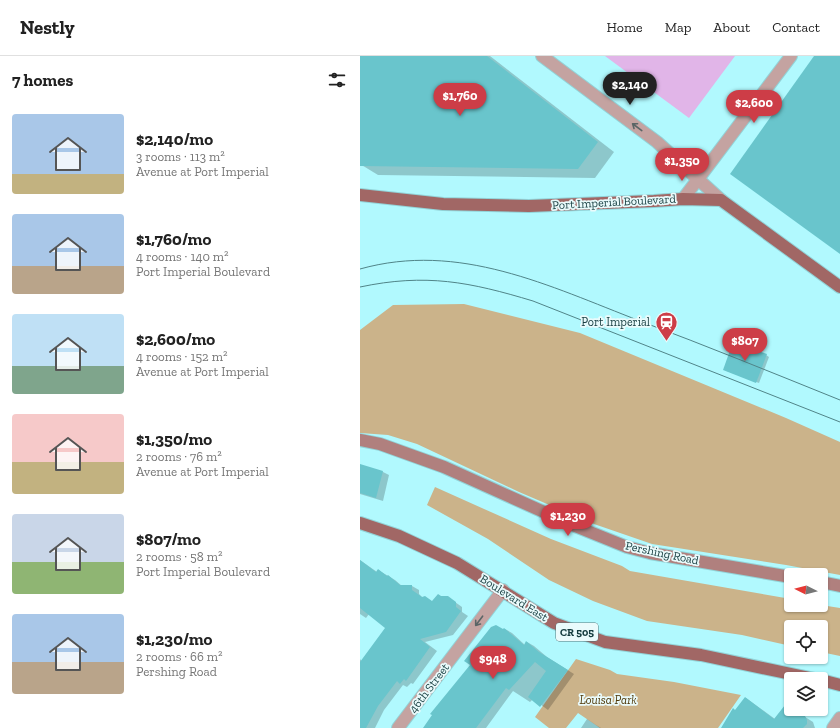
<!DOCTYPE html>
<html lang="en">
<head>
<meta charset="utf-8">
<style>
	:root { --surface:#fff; --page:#f2f2f2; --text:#222; --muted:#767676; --line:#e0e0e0; --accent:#cd3d47 }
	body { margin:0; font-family:"Zilla Slab",serif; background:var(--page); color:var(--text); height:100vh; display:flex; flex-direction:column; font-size:15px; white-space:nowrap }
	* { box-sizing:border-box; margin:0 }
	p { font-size:13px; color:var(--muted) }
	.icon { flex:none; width:22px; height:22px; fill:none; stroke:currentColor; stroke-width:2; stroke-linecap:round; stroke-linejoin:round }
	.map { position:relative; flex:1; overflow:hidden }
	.sheet { display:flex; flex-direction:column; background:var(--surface); width:360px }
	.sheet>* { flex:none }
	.needle { width:26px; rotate:276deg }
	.tools { position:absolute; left:424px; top:512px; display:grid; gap:8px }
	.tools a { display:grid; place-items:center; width:44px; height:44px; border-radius:4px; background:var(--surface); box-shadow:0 1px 3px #0004; font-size:20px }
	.price { position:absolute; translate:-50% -34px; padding:0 9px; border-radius:14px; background:var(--accent); color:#fff; font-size:13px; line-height:26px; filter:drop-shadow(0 1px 2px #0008) }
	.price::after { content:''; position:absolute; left:50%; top:24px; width:12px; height:9px; margin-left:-6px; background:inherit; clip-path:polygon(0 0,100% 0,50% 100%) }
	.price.active { background:#222; color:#fff }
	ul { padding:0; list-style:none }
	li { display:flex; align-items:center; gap:12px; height:100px; padding:0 12px }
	li span { display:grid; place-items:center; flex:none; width:112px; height:80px; border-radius:4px; color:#555 }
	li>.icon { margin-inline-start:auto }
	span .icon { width:48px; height:48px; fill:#fffc; stroke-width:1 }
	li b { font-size:17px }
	h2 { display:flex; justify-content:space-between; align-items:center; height:48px; padding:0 12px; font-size:17px }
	header { display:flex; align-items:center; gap:24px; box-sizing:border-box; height:56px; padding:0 20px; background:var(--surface); border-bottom:1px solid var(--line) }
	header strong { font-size:19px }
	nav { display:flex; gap:22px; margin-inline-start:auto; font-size:14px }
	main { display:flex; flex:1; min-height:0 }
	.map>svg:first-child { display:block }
	.green { fill:#cbb38a }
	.water { fill:#e1b5e8 }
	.shadow { fill:#0003 }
	.building { fill:#69c5cc }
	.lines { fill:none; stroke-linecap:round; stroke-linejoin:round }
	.street-casing { stroke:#92d3d8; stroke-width:14 }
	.secondary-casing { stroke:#92d3d8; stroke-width:14 }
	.primary-casing { stroke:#92d3d8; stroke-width:14 }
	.street { stroke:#c4a3a1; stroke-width:12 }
	.secondary { stroke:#b0807e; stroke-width:12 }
	.primary { stroke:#a16765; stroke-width:12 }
	.tram { stroke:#508488; stroke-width:1 }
	.oneway { stroke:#5b6566 }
	.labels { text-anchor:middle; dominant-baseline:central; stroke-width:3.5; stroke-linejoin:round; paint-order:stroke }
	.shield { fill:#eafbfc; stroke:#557578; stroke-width:1 }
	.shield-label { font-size:11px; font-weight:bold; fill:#153c3f }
	.street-label { font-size:12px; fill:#153c3f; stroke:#eafbfc }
	.poi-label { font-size:12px; fill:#153c3f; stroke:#eafbfc; text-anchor:end }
	.park-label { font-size:12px; font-style:italic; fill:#4c3504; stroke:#eafbfc }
</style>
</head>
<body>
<header>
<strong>Nestly</strong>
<nav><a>Home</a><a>Map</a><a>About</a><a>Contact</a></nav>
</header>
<main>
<section class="sheet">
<h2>7 homes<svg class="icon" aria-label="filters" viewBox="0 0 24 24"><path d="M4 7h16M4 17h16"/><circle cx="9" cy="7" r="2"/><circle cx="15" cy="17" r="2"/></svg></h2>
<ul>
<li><span style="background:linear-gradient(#a9c7e8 75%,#c2b280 0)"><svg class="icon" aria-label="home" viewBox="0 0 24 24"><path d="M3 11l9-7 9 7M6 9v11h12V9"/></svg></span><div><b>$2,140/mo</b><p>3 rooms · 113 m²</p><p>Avenue at Port Imperial</p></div></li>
<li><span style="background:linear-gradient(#a9c7e8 65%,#b9a48a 0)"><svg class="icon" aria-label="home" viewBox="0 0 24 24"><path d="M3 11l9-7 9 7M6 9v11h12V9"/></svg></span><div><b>$1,760/mo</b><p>4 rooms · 140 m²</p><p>Port Imperial Boulevard</p></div></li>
<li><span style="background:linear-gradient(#bfe0f5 65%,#7fa58c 0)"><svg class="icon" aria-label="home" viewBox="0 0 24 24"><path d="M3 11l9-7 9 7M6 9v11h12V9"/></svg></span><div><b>$2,600/mo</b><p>4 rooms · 152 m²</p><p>Avenue at Port Imperial</p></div></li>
<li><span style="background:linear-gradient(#f6c9c9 60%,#c2b280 0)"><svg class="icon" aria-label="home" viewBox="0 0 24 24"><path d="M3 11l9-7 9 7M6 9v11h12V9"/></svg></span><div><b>$1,350/mo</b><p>2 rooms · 76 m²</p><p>Avenue at Port Imperial</p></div></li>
<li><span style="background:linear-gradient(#c9d6e8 60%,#8fb573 0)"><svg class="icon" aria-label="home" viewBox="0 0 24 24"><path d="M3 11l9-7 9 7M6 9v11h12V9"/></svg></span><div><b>$807/mo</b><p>2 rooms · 58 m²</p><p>Port Imperial Boulevard</p></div></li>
<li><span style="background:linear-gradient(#a9c7e8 60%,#b9a48a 0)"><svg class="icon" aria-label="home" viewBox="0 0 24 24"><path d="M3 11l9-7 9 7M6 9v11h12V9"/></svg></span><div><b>$1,230/mo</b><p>2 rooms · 66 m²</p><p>Pershing Road</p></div></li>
</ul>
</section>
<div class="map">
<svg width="480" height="672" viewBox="0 0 480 672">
	<rect width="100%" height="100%" fill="#b1f9fe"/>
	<g class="green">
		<path d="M104,248l116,29 206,85 54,24v133l-54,-10 -134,-21 -58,-20 -75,-32 -102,-48 -29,-9 -28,-2v-103l33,-25z"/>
		<path d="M75,431l116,52 71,27 8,5 161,28v6h30l19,3v48l-19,-4v-25h-30v19l-49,-11 -95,-14 -54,-20 -44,-21 -61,-41 -61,-34z"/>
		<path d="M216,603l34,11 7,4 57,8 67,13 -23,33h-118l-22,-15 -12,15h-17l-14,-11z"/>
	</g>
	<path class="water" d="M245,0h130l-46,62z"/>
	<g class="shadow">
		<path d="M0,0h130l124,96 -19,26 -217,-3 -18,-11z"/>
		<path d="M406,299l3,2 -10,26 -32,-12z"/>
		<path d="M0,410l23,6 6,3 -6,26 -23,-7z"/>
		<path d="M0,504l17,12 1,-2 17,10 7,6h10l7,4v4l4,4 9,4h23l7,5v5l6,4 -15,19 -28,7 12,9 -24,33 -2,-1 -4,4 -4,-2 -19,25 -9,18h-15v-69l2,3 24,-34 -17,-14 -3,4 -6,-4z"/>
		<path d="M145,573l7,4 13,12 2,-3 7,4 13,11 27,17 -26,36 -15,-11 -3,3 -17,-11 -27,37h-59z"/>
		<path d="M386,642l29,21 11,-12 11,7 5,1 11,7 2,6h-93z"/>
		<path d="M227,663l9,6 5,3h-20z"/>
	</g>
	<g class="building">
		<path d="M0,0h127l111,86 -20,27 -218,-3z"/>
		<path d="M454,0h26v198l-110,-80z"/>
		<path d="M373,286l34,12 -11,29 -33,-13z"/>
		<path d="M0,408l23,7 -7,27 -16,-5z"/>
		<path d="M0,504l16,12 2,-3 9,7 1,-1 12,10h12v5l10,7 3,-1 7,5 6,-7 3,2h7l8,6v5l5,4 -15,21 -26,7 10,8 -24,34 -2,-2 -4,5 -3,-3 -19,25 -12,22h-6v-66l25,-34 -25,-20z"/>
		<path d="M136,569l7,4 1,-1 20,17 2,-4 13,11 29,18 -28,37 -12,-10 18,-26 -11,-9 -25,27 -1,1 -3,-2 -30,40h-53l9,-13 -2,-1 40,-49 -6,-4 27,-34z"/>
		<path d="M385,641l29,22 11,-14 9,7 8,2 3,2 2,4v4l-4,4h-82l12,-20 2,2z"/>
	</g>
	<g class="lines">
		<defs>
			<g id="street">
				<path d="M182,0l115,86 64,58"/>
				<path d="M323,143l108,-143"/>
				<path d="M38,672l105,-138"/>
				<path d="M473,672l7,-10"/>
			</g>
			<g id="secondary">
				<path d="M0,384l20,4 64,23 131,59 52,21 23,6 141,24"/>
				<path d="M461,526l19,4"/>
			</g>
			<g id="primary">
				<path d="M0,139l83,9 86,2 125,-5 29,-2 38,1 119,87"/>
				<path d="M0,467l39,13 58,27 97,60 51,19 96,13 114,24"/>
				<path d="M461,624l19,5"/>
			</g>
		</defs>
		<use href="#street" class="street-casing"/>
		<use href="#secondary" class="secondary-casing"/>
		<use href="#primary" class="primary-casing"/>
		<use href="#street" class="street"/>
		<use href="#secondary" class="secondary"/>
		<use href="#primary" class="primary"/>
		<g class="tram">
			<path d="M0,213c99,-28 189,17 280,52 67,25 133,52 200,79"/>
			<path d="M0,231c66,-14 110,-5 173,14l307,121"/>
		</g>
	</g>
	<defs><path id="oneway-shaft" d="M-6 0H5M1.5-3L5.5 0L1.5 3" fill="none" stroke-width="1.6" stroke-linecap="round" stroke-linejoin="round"/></defs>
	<g class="oneway">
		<use href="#oneway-shaft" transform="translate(277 71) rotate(-143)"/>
		<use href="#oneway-shaft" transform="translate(119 565) rotate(127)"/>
	</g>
	<defs>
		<symbol id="station-pin" viewBox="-11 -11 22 30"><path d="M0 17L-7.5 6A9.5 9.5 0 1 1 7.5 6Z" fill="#cd3d47" stroke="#eafbfc"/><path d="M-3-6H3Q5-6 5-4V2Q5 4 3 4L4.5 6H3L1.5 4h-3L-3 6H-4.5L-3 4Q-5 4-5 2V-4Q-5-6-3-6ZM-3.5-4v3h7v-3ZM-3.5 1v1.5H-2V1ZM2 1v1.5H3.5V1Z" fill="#fff"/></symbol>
	</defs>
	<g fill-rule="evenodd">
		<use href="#station-pin" x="294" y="254" width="25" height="34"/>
	</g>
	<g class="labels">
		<rect class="shield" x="196" y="567" width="42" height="18" rx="3"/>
		<g class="shield-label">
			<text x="217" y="576">CR 505</text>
		</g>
		<g class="street-label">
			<text transform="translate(254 146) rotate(-3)">Port Imperial Boulevard</text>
			<text transform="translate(302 497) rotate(12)">Pershing Road</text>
			<text transform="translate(154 542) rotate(32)">Boulevard East</text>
			<text transform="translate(69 632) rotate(-53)">46th Street</text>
		</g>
		<g class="poi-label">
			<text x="290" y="266">Port Imperial</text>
		</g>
		<g class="park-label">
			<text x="248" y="644">Louisa Park</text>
		</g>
	</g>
</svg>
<div class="tools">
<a><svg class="needle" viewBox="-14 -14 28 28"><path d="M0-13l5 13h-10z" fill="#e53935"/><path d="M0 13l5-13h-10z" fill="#767676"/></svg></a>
<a><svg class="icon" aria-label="locate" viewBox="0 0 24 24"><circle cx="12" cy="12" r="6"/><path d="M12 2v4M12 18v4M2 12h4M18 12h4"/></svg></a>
<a><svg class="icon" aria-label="layers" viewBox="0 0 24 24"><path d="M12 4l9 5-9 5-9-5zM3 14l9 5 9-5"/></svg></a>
</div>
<b class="price active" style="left:270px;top:50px">$2,140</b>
<b class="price" style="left:100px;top:61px">$1,760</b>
<b class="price" style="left:394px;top:68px">$2,600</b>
<b class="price" style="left:322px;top:126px">$1,350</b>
<b class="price" style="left:385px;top:306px">$807</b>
<b class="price" style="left:208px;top:481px">$1,230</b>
<b class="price" style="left:133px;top:624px">$948</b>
</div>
</main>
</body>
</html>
